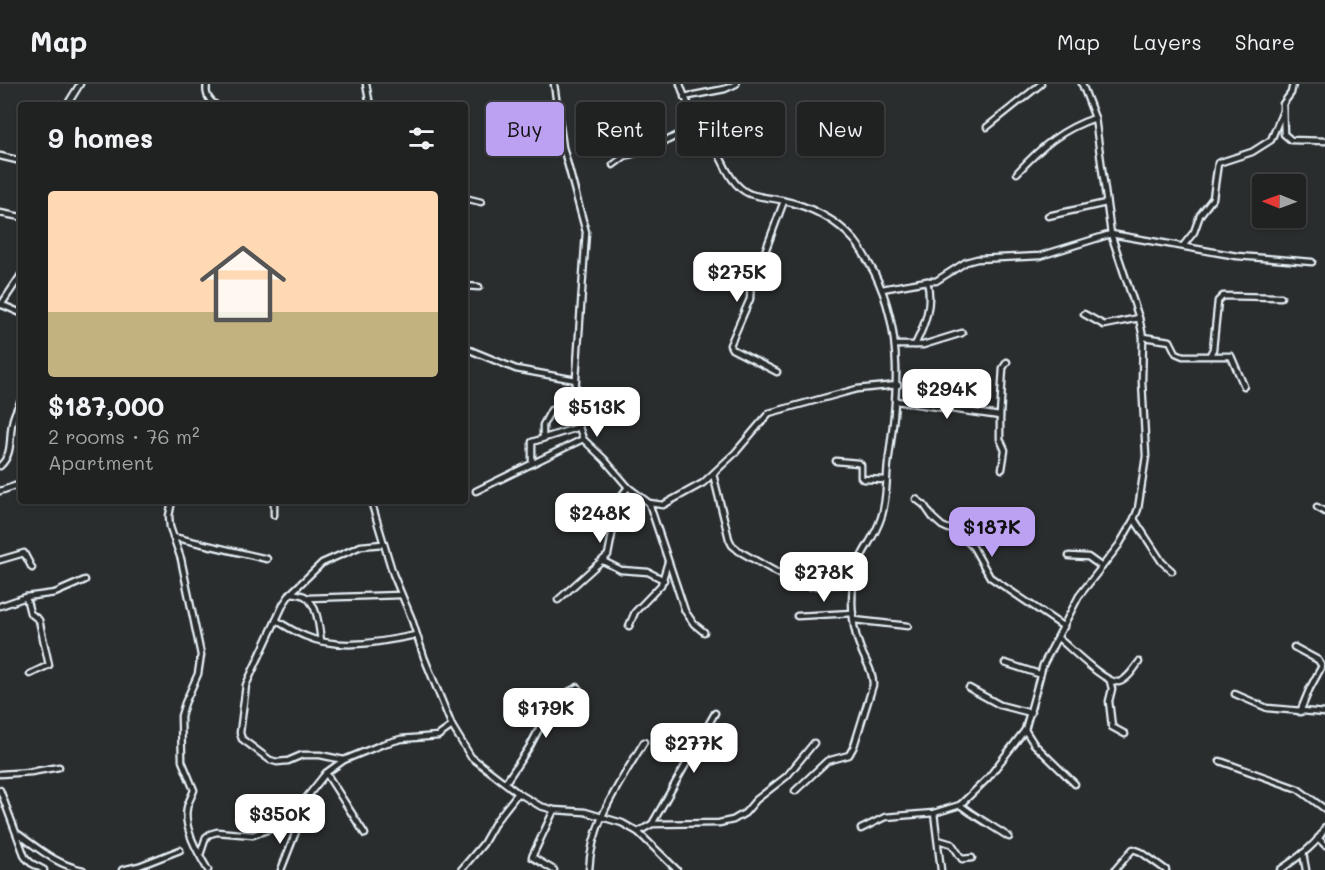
<!DOCTYPE html>
<html lang="en">
<head>
<meta charset="utf-8">
<style>
	:root { --surface:#202222; --page:#282a2a; --text:#f1f3f6; --muted:#a2a4a5; --line:#3d3f40; --accent:#bca0f2 }
	body { margin:0; font-family:Mali,sans-serif; background:var(--page); color:var(--text); height:100vh; display:flex; flex-direction:column; font-size:22px; white-space:nowrap }
	* { box-sizing:border-box; margin:0 }
	p { font-size:20px; color:var(--muted) }
	.icon { flex:none; width:33px; height:33px; fill:none; stroke:currentColor; stroke-width:2; stroke-linecap:round; stroke-linejoin:round }
	.map { position:relative; flex:1; overflow:hidden }
	.sheet { position:absolute; left:18px; top:18px; width:450px; height:402px; display:flex; flex-direction:column; background:var(--surface); border-radius:6px; box-shadow:0 2px 4px #0004,0 0 0 2px var(--line) }
	.sheet>* { flex:none }
	.hud { position:absolute; left:486px; top:18px; width:570px; height:54px; display:flex; gap:12px }
	.needle { width:39px; rotate:271deg }
	.tools { position:absolute; left:1252px; top:90px; display:grid; gap:12px }
	.tools a { display:grid; place-items:center; width:54px; height:54px; border-radius:6px; background:var(--surface); box-shadow:0 2px 4px #0004,0 0 0 2px var(--line); font-size:30px }
	.price { position:absolute; translate:-50% -51px; padding:0 14px; border-radius:12px; background:#fff; color:#222; font-size:20px; line-height:39px; filter:drop-shadow(0 2px 3px #0008) }
	.price::after { content:''; position:absolute; left:50%; top:36px; width:18px; height:14px; margin-left:-9px; background:inherit; clip-path:polygon(0 0,100% 0,50% 100%) }
	.price.active { background:var(--accent); color:#111 }
	ul { padding:0; list-style:none }
	li { display:grid; align-content:center; gap:12px; height:318px; padding:0 30px }
	li span { display:grid; place-items:center; height:186px; border-radius:6px; color:#555 }
	li>.icon { margin-inline-start:auto }
	span .icon { width:108px; height:108px; fill:#fffc; stroke-width:1 }
	li b { font-size:26px }
	h2 { display:flex; justify-content:space-between; align-items:center; height:72px; padding:0 30px; font-size:26px }
	.pill { padding:0 21px; border-radius:6px; background:var(--surface); box-shadow:0 2px 4px #0004,0 0 0 2px var(--line); font-size:21px; line-height:54px }
	.pill.active { background:var(--accent); color:#111 }
	header { display:flex; align-items:center; gap:36px; box-sizing:border-box; height:84px; padding:0 30px; background:var(--surface); border-bottom:2px solid var(--line) }
	header strong { font-size:28px }
	nav { display:flex; gap:33px; margin-inline-start:auto; font-size:21px }
	.map>svg:first-child { display:block }
	.lines { fill:none; stroke-linecap:round; stroke-linejoin:round }
	.street-casing { stroke:#e8f1f8; stroke-width:9 }
	.street { stroke:#2a2d2e; stroke-width:4.5 }
</style>
</head>
<body>
<header>
<strong>Map</strong>
<nav><a>Map</a><a>Layers</a><a>Share</a></nav>
</header>
<div class="map">
<svg width="1325" height="786" viewBox="0 0 1325 786">
	<rect width="100%" height="100%" fill="#2a2d2e"/>
	<filter id="ink" filterUnits="userSpaceOnUse"><feTurbulence type="fractalNoise" baseFrequency=".0167" numOctaves="2"/><feDisplacementMap in="SourceGraphic" scale="12" xChannelSelector="R" yChannelSelector="G"/><feConvolveMatrix kernelMatrix="1 2 1 2 8 2 1 2 1" color-interpolation-filters="sRGB"/></filter>
	<g filter="url(#ink)">
		<g class="lines">
			<defs>
				<g id="street">
					<path d="M207,0c-2,10 1,16 9,21"/>
					<path d="M366,0l4,21"/>
					<path d="M554,0l9,63 23,85 -11,161 4,34 4,12 21,20 24,28 21,16 14,2 40,-22 32,-30 34,-40 88,-24 41,-4"/>
					<path d="M680,0c7,24 21,39 33,59 10,17 17,43 37,51 9,3 21,4 31,6 28,6 55,19 74,41 8,10 13,21 19,31 31,62 23,126 14,192 -2,18 -1,37 -7,54 -8,25 -26,39 -28,66 -2,21 -1,44 7,63 5,14 13,23 13,38l-19,61 -5,9 -22,6 -32,30"/>
					<path d="M1293,0l-2,9 -8,11 1,30 7,6 34,1"/>
					<path d="M684,13l41,-8 11,-5"/>
					<path d="M67,21l13,-21"/>
					<path d="M987,43l54,-43"/>
					<path d="M0,72l21,5"/>
					<path d="M613,81l12,-9 26,-7 48,-25"/>
					<path d="M1017,89c24,-26 45,-44 78,-55"/>
					<path d="M465,114l16,4"/>
					<path d="M0,129l21,4"/>
					<path d="M1048,132l58,-13"/>
					<path d="M1183,162l11,-14 6,-17 13,-17 5,-35 34,-11 19,-12 12,-29"/>
					<path d="M465,202l14,1"/>
					<path d="M882,205l45,-8h9l30,-19 11,-3 63,-3 71,-22 126,22 75,6"/>
					<path d="M0,220l21,9"/>
					<path d="M1,221l20,-30"/>
					<path d="M1084,230l20,11 35,-7"/>
					<path d="M1143,253l27,4 6,12 7,3h48l13,30"/>
					<path d="M895,261h28l39,-12"/>
					<path d="M915,261c10,-20 18,-42 12,-64"/>
					<path d="M465,264l51,21 60,11"/>
					<path d="M1210,271l3,-6 5,-48 5,-5 58,1"/>
					<path d="M777,288l-45,-23 -2,-4 20,-46 1,-20 12,-22 21,-56"/>
					<path d="M896,317l104,15"/>
					<path d="M543,354v-13l8,-15 25,-4"/>
					<path d="M836,377l22,2 3,2v12l2,2 23,1"/>
					<path d="M532,378v-20l47,-15"/>
					<path d="M0,382c13,-12 9,-26 12,-42 1,-9 5,-16 9,-23"/>
					<path d="M1002,385l3,-19 -5,-11v-23l3,-48 4,-6"/>
					<path d="M713,390l16,65 3,6 7,6 53,30 17,5 44,-3"/>
					<path d="M0,407l21,-7"/>
					<path d="M476,407l107,-52"/>
					<path d="M916,415l8,6 9,13 9,8 18,8 13,13 17,30 74,50"/>
					<path d="M172,417l-3,15 1,11 11,32 20,96 -3,19 -13,29 -4,13 1,45 12,29c-2,6 -6,12 -7,18 -4,20 11,45 21,62"/>
					<path d="M274,417v14"/>
					<path d="M371,417l22,73 18,43 13,40 28,69 19,31 47,36 22,13 14,4 31,2 37,11 16,9 39,38"/>
					<path d="M649,419l36,108 9,13 10,8"/>
					<path d="M1317,423l8,5"/>
					<path d="M1134,435l28,43 10,9"/>
					<path d="M173,453l94,22"/>
					<path d="M1069,472l19,1 14,10"/>
					<path d="M0,476l24,-7 8,15"/>
					<path d="M603,477l18,9 27,2 16,8"/>
					<path d="M291,509c5,1 11,1 15,4 12,9 13,31 15,44"/>
					<path d="M26,513l4,16 9,7 10,45 -19,9"/>
					<path d="M308,514l93,-3"/>
					<path d="M558,516l50,-45 11,-56 9,-12"/>
					<path d="M0,522l26,-9 29,-4 30,-13"/>
					<path d="M797,532l56,-3"/>
					<path d="M276,536c9,6 19,12 29,16 34,15 76,6 111,-1"/>
					<path d="M854,536l54,6"/>
					<path d="M629,542l6,-14 26,-27 7,-23"/>
					<path d="M1058,554c12,9 47,46 61,44 8,-2 15,-13 20,-20"/>
					<path d="M1294,563l24,13 4,6 -12,22 -10,24"/>
					<path d="M1005,579l34,11"/>
					<path d="M1110,597l2,8 -3,12 3,26 13,7"/>
					<path d="M969,604l31,17 31,8"/>
					<path d="M1235,610l32,14 58,5"/>
					<path d="M1025,646l9,14 41,40"/>
					<path d="M344,676l-24,-5h-18l-14,6 -11,1 -7,-2 -28,-21 -2,-6 6,-48 38,-82 7,-10 31,-30 39,-17 22,-2"/>
					<path d="M1220,677l78,28 27,20"/>
					<path d="M326,689l39,61"/>
					<path d="M0,690l31,-2 28,-5"/>
					<path d="M506,698l24,-36 21,-40 10,-10 17,-9"/>
					<path d="M0,706l25,67 6,6 13,7"/>
					<path d="M960,721l11,8 38,24"/>
					<path d="M554,726l-22,47 22,13"/>
					<path d="M934,729l7,57"/>
					<path d="M652,740l63,-111"/>
					<path d="M861,745l24,-12 49,-4 26,-8 28,-27 37,-48 18,-65 36,-69 40,-51 15,-26 4,-10 8,-53 -4,-75 1,-44 -4,-19 -28,-84 -16,-116 -13,-34"/>
					<path d="M638,748l14,-8 67,-1 14,-3 12,-7 11,-13 31,-24 27,-33"/>
					<path d="M18,750c21,15 39,31 65,36"/>
					<path d="M1318,754l7,7"/>
					<path d="M938,756l14,4 10,15 10,-1"/>
					<path d="M1303,769l3,17"/>
					<path d="M200,771l6,-18 4,-3 7,-2 36,3 20,-7 14,-10 8,-6 31,-39 18,-13 39,-16 18,-5 37,-3 14,-10"/>
					<path d="M122,786l17,-4 41,-16"/>
					<path d="M281,786l16,-41 -10,-11"/>
					<path d="M461,786l22,-26 13,-23 22,-28"/>
					<path d="M589,786c2,-48 31,-87 55,-128"/>
					<path d="M1115,786l18,-21 8,3 25,18"/>
					<path d="M1280,786c14,-10 40,-27 45,-43"/>
				</g>
			</defs>
			<use href="#street" class="street-casing"/>
			<use href="#street" class="street"/>
		</g>
	</g>
</svg>
<div class="tools">
<a><svg class="needle" viewBox="-14 -14 28 28"><path d="M0-13l5 13h-10z" fill="#e53935"/><path d="M0 13l5-13h-10z" fill="#a2a4a5"/></svg></a>
</div>
<b class="price" style="left:737px;top:219px">$275K</b>
<b class="price" style="left:947px;top:336px">$294K</b>
<b class="price" style="left:597px;top:354px">$513K</b>
<b class="price" style="left:600px;top:460px">$248K</b>
<b class="price active" style="left:992px;top:474px">$187K</b>
<b class="price" style="left:824px;top:519px">$278K</b>
<b class="price" style="left:546px;top:655px">$179K</b>
<b class="price" style="left:694px;top:690px">$277K</b>
<b class="price" style="left:280px;top:761px">$350K</b>
<div class="hud">
<a class="pill active">Buy</a>
<a class="pill">Rent</a>
<a class="pill">Filters</a>
<a class="pill">New</a>
</div>
<section class="sheet">
<h2>9 homes<svg class="icon" aria-label="filters" viewBox="0 0 24 24"><path d="M4 7h16M4 17h16"/><circle cx="9" cy="7" r="2"/><circle cx="15" cy="17" r="2"/></svg></h2>
<ul>
<li><span style="background:linear-gradient(#ffd9b3 65%,#c2b280 0)"><svg class="icon" aria-label="home" viewBox="0 0 24 24"><path d="M3 11l9-7 9 7M6 9v11h12V9"/></svg></span><div><b>$187,000</b><p>2 rooms · 76 m²</p><p>Apartment</p></div></li>
</ul>
</section>
</div>
</body>
</html>
